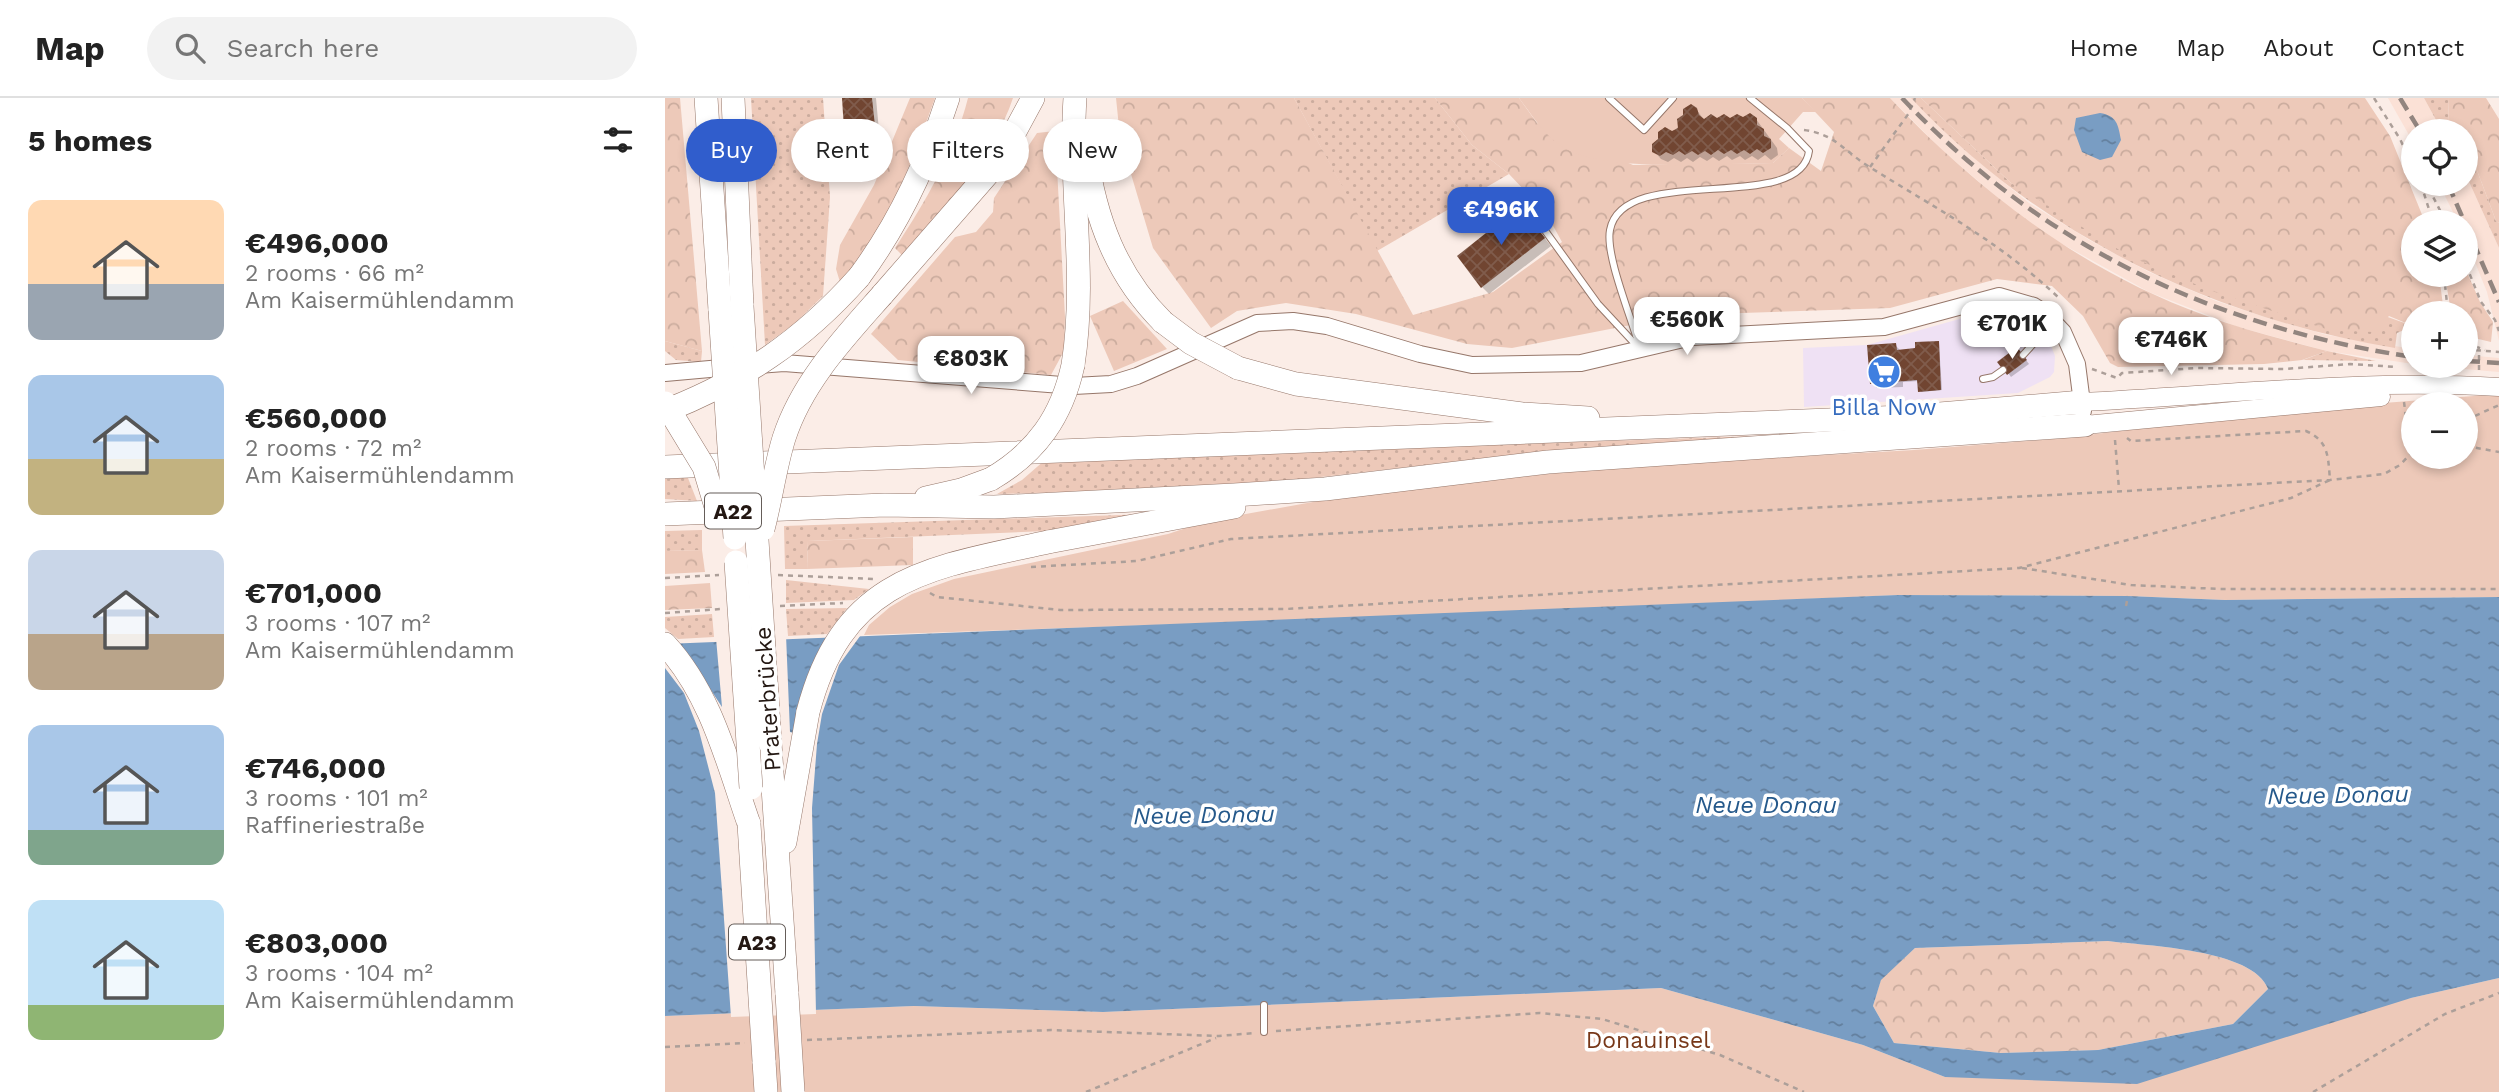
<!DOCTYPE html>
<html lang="en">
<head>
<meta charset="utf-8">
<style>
	:root { --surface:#fff; --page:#f2f2f2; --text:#222; --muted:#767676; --line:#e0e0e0; --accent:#305dcc }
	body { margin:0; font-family:"Work Sans",sans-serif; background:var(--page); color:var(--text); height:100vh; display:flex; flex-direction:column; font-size:26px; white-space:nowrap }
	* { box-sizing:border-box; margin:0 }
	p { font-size:23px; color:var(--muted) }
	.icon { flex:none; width:38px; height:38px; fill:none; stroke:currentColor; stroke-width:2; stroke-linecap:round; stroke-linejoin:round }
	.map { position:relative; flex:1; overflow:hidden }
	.details { display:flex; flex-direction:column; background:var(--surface); width:665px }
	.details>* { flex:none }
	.banner { position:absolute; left:21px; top:21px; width:665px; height:63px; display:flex; gap:14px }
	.buttons { position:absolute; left:1736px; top:21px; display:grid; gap:14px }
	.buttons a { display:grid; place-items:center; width:77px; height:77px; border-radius:50%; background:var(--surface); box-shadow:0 4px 10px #0003; font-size:35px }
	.price { position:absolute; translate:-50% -60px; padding:0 16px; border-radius:14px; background:#fff; color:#222; font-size:23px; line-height:46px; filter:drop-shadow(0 2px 4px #0008) }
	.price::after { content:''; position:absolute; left:50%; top:42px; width:21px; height:16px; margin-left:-10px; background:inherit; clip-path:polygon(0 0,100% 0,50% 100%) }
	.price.on { background:var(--accent); color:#fff }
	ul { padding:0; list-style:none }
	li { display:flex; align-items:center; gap:21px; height:175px; padding:0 28px }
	li span { display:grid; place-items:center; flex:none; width:196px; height:140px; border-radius:14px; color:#555 }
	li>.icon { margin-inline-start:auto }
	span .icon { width:84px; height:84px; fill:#fffc; stroke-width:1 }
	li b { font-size:30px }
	h2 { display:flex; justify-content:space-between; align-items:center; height:84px; padding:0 28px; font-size:30px }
	.chip { padding:0 24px; border-radius:32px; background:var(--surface); box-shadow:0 4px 10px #0003; font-size:24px; line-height:63px }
	.chip.on { background:var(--accent); color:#fff }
	header { display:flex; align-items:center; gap:42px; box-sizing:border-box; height:98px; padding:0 35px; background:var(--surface); border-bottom:2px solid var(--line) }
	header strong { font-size:33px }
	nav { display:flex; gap:38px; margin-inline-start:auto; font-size:24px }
	.search { width:490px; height:63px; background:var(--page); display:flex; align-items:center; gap:18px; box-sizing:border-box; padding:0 24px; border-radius:38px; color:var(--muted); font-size:26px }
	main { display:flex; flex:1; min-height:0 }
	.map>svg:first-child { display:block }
	.commercial { fill:#efe1f4 }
	.built { fill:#fbe1d6 }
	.grass { fill:url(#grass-dots) }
	.forest { fill:url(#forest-crowns) }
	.park { fill:#edc9b9; fill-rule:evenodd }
	.water { fill:url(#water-ripples); fill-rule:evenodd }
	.pier { fill:#fbede7 }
	.shadow { fill:#0003 }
	.building { fill:url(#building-cross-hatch) }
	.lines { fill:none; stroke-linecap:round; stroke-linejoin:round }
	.service-casing { stroke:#96776a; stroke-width:8 }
	.tertiary-casing { stroke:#96776a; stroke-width:18 }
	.secondary-casing { stroke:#96776a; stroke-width:19 }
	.motorway-casing { stroke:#96776a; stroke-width:24 }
	.path { stroke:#ac9f99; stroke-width:2.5; stroke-dasharray:5 5; stroke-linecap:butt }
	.service { stroke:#fff; stroke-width:6 }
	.tertiary { stroke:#fff; stroke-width:16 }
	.secondary { stroke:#fff; stroke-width:18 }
	.motorway { stroke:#fff; stroke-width:23 }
	.rail { stroke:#92857f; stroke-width:4.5; stroke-dasharray:14 7; stroke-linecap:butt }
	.motorway-bridge-casing { stroke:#96776a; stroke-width:24; stroke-linecap:butt }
	.motorway-bridge { stroke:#fff; stroke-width:23 }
	.labels { text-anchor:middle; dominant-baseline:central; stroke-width:7; stroke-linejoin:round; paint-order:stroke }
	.shield { fill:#fff; stroke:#655d59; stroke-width:2 }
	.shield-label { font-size:21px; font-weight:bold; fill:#231712 }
	.shop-label { font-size:23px; fill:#366cbe; stroke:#fff }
	.street-label { font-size:23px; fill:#231712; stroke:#fff }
	.park-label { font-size:23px; fill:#773718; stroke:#fff }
	.water-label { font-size:24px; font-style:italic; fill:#25598b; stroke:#fff }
</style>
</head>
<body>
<header>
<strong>Map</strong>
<div class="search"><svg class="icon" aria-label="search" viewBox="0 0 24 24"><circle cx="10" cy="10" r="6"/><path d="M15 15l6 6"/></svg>Search here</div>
<nav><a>Home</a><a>Map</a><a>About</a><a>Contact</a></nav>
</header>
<main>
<section class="details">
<h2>5 homes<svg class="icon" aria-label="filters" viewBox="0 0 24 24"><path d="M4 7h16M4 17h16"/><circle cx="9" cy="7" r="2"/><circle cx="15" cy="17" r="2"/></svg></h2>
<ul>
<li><span style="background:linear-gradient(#ffd9b3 60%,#9aa5b1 0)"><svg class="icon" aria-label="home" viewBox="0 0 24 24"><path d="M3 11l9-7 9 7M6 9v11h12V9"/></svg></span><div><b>€496,000</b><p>2 rooms · 66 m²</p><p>Am Kaisermühlendamm</p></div></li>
<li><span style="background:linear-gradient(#a9c7e8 60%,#c2b280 0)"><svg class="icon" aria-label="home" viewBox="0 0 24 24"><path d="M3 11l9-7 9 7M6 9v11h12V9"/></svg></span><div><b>€560,000</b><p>2 rooms · 72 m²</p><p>Am Kaisermühlendamm</p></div></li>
<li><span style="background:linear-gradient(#c9d6e8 60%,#b9a48a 0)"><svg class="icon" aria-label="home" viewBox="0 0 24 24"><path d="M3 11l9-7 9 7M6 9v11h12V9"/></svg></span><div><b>€701,000</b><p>3 rooms · 107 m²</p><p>Am Kaisermühlendamm</p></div></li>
<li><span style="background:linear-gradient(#a9c7e8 75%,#7fa58c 0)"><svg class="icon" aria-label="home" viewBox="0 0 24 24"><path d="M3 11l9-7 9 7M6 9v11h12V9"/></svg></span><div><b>€746,000</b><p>3 rooms · 101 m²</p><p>Raffineriestraße</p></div></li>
<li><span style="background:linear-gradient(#bfe0f5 75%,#8fb573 0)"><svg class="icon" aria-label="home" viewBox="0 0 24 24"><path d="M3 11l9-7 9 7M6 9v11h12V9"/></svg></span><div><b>€803,000</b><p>3 rooms · 104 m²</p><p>Am Kaisermühlendamm</p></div></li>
</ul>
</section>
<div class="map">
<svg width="1834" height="994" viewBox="0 0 1834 994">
	<defs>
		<pattern id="grass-dots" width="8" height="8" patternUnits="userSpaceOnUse" patternTransform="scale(1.75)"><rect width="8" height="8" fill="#edc9b9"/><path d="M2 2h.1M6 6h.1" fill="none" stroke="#cbac9e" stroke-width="1.8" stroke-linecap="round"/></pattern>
		<pattern id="forest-crowns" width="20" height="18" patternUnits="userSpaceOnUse" patternTransform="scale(1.75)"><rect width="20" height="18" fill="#edc9b9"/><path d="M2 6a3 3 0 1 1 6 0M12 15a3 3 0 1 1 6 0" fill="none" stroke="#cbac9e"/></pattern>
		<pattern id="water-ripples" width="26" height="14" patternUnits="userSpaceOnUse" patternTransform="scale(1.75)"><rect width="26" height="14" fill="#799dc3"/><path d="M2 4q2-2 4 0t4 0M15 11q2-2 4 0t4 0" fill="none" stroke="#637f9d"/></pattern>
		<pattern id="building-cross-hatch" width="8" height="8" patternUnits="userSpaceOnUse" patternTransform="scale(1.75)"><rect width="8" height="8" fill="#714531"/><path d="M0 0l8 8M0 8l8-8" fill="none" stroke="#805c4c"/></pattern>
	</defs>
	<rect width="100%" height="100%" fill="#fbede7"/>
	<path class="commercial" d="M1330,211l27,4 23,18 10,25 -1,16 -4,5 -32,16 -214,14 -1,-59 64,-3z"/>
	<g class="built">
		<path d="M1225,0h21l68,64 50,41 62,38 58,31 67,29 52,17 59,17 86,14v15l-86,-13 -89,-24 -89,-35 -94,-52 -43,-30 -70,-60z"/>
		<path d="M1723,0h36l18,33h-29v11z"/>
		<path d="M1801,77l33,73v93l-12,-49 -21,-52v-18h-8l-19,-38h27z"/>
		<path d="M1801,257l33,3v14l-71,-6h38z"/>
	</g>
	<g class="grass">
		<path d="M86,0h72l7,99 -7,99 -29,28 -29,21z"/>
		<path d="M629,0h141l37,47 37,29 -132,77z"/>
		<path d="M1246,0h10l90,85 402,143 -16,7 -2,15c-183,-30 -357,-114 -484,-250z"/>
		<path d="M1759,0h24l1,26 7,7h-14z"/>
		<path d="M1801,43l30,80 3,2v25l-33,-73z"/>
		<path d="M0,243l37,10 -1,11 -25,-2 -11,-9z"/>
		<path d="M1662,253l49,10 -73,-1z"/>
		<path d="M1119,337l-254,18 -297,34 -236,7 25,-14 23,-20z"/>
		<path d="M21,375l11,28 -32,-2v-25z"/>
		<path d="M487,416l-80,16 -264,11 -1,28h-22l-1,-43z"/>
		<path d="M37,432v20l-37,1v-20z"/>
		<path d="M121,482l83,9 -15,11 -68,3z"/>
		<path d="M182,510l-20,26 -39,2 -2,-27z"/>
		<path d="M47,516l2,23 -36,2 -13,-11v-11z"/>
	</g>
	<g class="forest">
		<path d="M0,0h15l22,253 -37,-10z"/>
		<path d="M245,0h25c-23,64 -48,132 -95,184l-4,-13 4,-24 34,-60z"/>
		<path d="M303,0h45c-20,60 -69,111 -111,157l-7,-7c31,-47 59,-95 73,-150z"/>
		<path d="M451,0h178l119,217 80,-23 69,-50 -16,-29 -37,-39 -37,-29 -37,-47h84l18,25 96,42 140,-2 16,-15 32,23 13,-39 -32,-34h88c88,93 192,173 314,217 40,15 82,25 123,36l-25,9 -38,4 -146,3 -8,-4 -27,-47 -31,-30 -55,-7 -107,29 -208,7 -170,33 -45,-4 -111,-30 -70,-11 -49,8 -26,17 -58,-80 -33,-111z"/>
		<path d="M1256,0h444l25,38 35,86h-12v53h26l5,38h-31v13l-24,-10 -15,16 -45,-2 -120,-40 -80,-34 -118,-73z"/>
		<path d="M1783,0h38l13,21v104l-3,-2 -30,-80v-10h-10l-7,-7z"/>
		<path d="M390,33l10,186 -1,34 -13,24 -153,-15 -27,-26 84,-97 21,-5 17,-20 1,-14 43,-65z"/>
		<path d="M1801,172l14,32 13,20 -2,20 -25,-6v-23h-15l-6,-38h21z"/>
		<path d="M458,203l44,48 -53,22 -24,-55z"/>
		<path d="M248,439v28l-106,4 1,-28z"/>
		<path d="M37,452l3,22 -40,2v-23z"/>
		<path d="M45,485l2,25 -47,2v-24z"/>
		<path d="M1443,843c38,5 146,8 160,48l-35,35 -135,26 -97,3 -107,-10 -21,-37 8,-27 34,-31z"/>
	</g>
	<g class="park">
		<path d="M854,0h283l14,14h-13l-24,27 10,9 -16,15c-53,0 -169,11 -212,-17 -17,-11 -30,-32 -42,-48z"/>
		<path d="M1834,296v203l-274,3 -97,-4 -230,-1 -479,21 -555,19 5,-10 21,-18 22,-13 42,-15 214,-45 39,-13 150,-27 256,-27 301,-17 140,-11 240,-29zM1748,306h53v53h-53z"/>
		<path d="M1834,880v114h-1834v-76l249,-10 189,6 558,-24 202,57 82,32 466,-79z"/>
	</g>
	<g class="water">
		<path d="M1435,15c17,3 18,11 21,27l-9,17 -12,3 -18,-8 -8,-22 2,-12z"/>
		<path d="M1233,497l230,1 97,4 274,-3v381l-88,20 -274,86 -192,-7 -82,-32 -202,-57 -558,24 -189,-6 -249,10v-372zM1443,843c38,5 146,8 160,48l-35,35 -135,26 -97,3 -107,-10 -21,-37 8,-26 34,-32z"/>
	</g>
	<path class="pier" d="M198,534l-24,33 -17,49 -5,30 -5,64 4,206 -85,3 -16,-224 -16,-62 -15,-38 -19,-25v-27l10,-1 8,8 39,59 -6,-69 70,-3 4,97 4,1 14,-56 22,-44z"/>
	<g class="shadow">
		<path d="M178,0h33l3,33 -28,2 -5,-5z"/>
		<path d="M1031,11l9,12 51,-2 21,29 1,7 -7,5 -6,-5 -7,5 -6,-4 -7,4 -5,-4 -8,4 -5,-4 -8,5 -6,-4 -6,4 -7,-4 -7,5 -6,-4 -6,4 -7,-4 -6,4 -7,-3 -7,-8z"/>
		<path d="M862,118l24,30 -62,48 -7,-7z"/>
		<path d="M1274,246l3,46 -21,2 -2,-11 -16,1v5l-26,1 -6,-5 24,-38 6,6z"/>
		<path d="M1355,254l9,12 -18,13 -11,-15z"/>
	</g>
	<g class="building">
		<path d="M177,0h30l3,28 -31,3z"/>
		<path d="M1026,6l6,4 2,7 5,4 7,-5 6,4 7,-4 6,4 7,-4 6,3 7,-4 7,5v7l7,4v7l7,3v9l-8,5 -6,-4 -7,5 -6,-4 -7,4 -6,-4 -7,4 -6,-4 -7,5 -6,-4 -7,4 -6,-4 -7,4 -6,-4 -6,4 -7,-3 -6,4 -8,-4v-8l6,-5v-7l7,-5 7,4 6,-3 -1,-9 6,-4v-6z"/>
		<path d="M855,108l25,32 -64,50 -24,-32z"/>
		<path d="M1274,243l2,49 -23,2 -1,-12 -47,4 -3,-39 29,-2 1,7 18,-2v-6z"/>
		<path d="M1352,249l10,13 -20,15 -10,-13z"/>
	</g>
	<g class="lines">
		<defs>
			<g id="service">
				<path d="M944,0l35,32 29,-32"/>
				<path d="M822,112l22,-15 14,5 75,104 39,42"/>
				<path d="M1305,227l10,5 47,-1 6,7 1,7 -11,12"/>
				<path d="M975,251c-7,-28 -35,-93 -30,-119 13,-69 191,-14 199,-79l-22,-23 -37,-30"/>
				<path d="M1318,281l10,-2 10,-7"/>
				<path d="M599,907v27"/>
			</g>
			<g id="tertiary">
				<path d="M93,267l26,-2 290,23 37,-2 26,-8 120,-53 36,-2 34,5 93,28 52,11 109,-2 111,-26 192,-10 115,-31 35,10 11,7 18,19 14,32 6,47"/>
				<path d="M0,275l67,-6"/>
			</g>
			<g id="secondary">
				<path d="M1417,304c139,-7 278,-23 417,-15"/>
				<path d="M1420,327l296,-28"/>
			</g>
			<g id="motorway">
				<path d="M41,0l14,212"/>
				<path d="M68,0l9,208"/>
				<path d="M421,55c9,65 30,122 77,169"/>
				<path d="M194,179c41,-55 68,-114 89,-179"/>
				<path d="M217,197l117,-134 34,-63"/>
				<path d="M408,267c14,-89 -4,-178 2,-267"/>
				<path d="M573,270l58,16 226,30 66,4"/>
				<path d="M0,369l1239,-50 178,-15"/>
				<path d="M261,400l35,-8 30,-11"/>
				<path d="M0,416l220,-9 109,2 240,-12 91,-6 223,-27 537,-37"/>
				<path d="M383,444l186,-35"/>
				<path d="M0,546c46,50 62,117 84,180"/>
				<path d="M105,645l17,251"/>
				<path d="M120,744l23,-130"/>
				<path d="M99,963l2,31"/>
			</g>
		</defs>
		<use href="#service" class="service-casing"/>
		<use href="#tertiary" class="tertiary-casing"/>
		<use href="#secondary" class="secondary-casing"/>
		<use href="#motorway" class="motorway-casing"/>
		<g class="path">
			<path d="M1709,0l26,41 13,28"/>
			<path d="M1139,32c31,4 40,21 64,36 70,44 128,73 190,131"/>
			<path d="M1205,69l39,-54 6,-15"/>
			<path d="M1756,86l12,38"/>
			<path d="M1756,87h6l19,37"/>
			<path d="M1801,167l15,37 14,18 4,11"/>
			<path d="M1779,177l4,38"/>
			<path d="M1801,245l19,7"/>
			<path d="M1427,271l25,9 5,-5 75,-5 87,1 66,-5 47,3"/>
			<path d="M1814,272v-16h-7l1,-4 26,2"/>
			<path d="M1739,304l6,48"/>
			<path d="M1801,322l33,-15"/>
			<path d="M1450,342l4,49"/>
			<path d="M1801,348l33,6"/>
			<path d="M366,469l106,-6 94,-22 1099,-59 54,-6 16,-9 13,-14"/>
			<path d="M1357,470l109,17 89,4h279"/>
			<path d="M113,477l95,4"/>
			<path d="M0,480l54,-3"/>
			<path d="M265,495l7,4 123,13 226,-1 733,-41 272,-70 39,-18c-2,-23 -1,-39 -24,-49l-175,10 -4,-3"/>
			<path d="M115,508l63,-3"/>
			<path d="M1461,508l2,-10"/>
			<path d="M0,515l56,-4"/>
			<path d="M611,933l264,-18 62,6 118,36 84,37"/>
			<path d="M142,942l244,-10 168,6 36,-3"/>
			<path d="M0,949l80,-4"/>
			<path d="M421,994l130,-54"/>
			<path d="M1648,994l132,-78 54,-21"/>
		</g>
		<use href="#service" class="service"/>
		<use href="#tertiary" class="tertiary"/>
		<use href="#secondary" class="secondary"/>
		<use href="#motorway" class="motorway"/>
		<g class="rail">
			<path d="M1237,0c140,148 311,229 511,259"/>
			<path d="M1735,0l20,33"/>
			<path d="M1783,86l51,118"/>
			<path d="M1801,263l33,2"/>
		</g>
		<defs>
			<g id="motorway-bridge">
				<path d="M77,208l28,437"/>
				<path d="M55,212l15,228"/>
				<path d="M498,224l28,21 47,25"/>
				<path d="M0,305l39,64 15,50"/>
				<path d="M0,313c79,-31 137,-70 194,-134"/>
				<path d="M326,381c46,-27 71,-63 82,-114"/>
				<path d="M98,431c8,-30 12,-62 21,-91 18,-56 60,-100 98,-143"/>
				<path d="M71,464l15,226"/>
				<path d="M143,614c35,-135 120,-144 240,-170"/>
				<path d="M84,726l15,237"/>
				<path d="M122,896l6,98"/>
			</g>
		</defs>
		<use href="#motorway-bridge" class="motorway-bridge-casing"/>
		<use href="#motorway-bridge" class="motorway-bridge"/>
	</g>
	<defs>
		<symbol id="supermarket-disc" viewBox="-11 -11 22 22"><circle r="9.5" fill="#3f7fe0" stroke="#fff"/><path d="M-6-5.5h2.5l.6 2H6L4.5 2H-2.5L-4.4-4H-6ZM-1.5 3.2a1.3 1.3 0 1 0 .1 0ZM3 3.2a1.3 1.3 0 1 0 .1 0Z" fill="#fff"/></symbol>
	</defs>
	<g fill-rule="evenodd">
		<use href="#supermarket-disc" x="1200" y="255" width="38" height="38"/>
	</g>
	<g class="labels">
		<g class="shield">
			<rect x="40" y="395.5" width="56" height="35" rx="5"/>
			<rect x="64" y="826.5" width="56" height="35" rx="5"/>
		</g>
		<g class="shield-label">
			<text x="68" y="413">A22</text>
			<text x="92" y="844">A23</text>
		</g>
		<g class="shop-label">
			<text x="1219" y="309">Billa Now</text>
		</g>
		<g class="street-label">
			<text transform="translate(103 601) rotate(-94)">Praterbrücke</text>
		</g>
		<g class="park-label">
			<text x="983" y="942">Donauinsel</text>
		</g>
		<g class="water-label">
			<text transform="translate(1673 697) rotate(-1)">Neue Donau</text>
			<text x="1101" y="707">Neue Donau</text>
			<text transform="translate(539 717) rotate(-1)">Neue Donau</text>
		</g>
	</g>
</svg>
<div class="buttons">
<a><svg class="icon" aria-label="locate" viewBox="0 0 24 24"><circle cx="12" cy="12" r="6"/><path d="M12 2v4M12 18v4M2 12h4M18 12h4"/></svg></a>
<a><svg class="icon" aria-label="layers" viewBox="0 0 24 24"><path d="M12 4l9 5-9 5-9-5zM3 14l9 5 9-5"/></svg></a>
<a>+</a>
<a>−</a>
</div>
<b class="price on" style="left:836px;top:149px">€496K</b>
<b class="price" style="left:1022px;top:259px">€560K</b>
<b class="price" style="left:1347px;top:263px">€701K</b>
<b class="price" style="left:1506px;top:279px">€746K</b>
<b class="price" style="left:306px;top:298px">€803K</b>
<div class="banner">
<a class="chip on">Buy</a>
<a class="chip">Rent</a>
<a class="chip">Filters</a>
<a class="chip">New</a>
</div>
</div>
</main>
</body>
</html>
